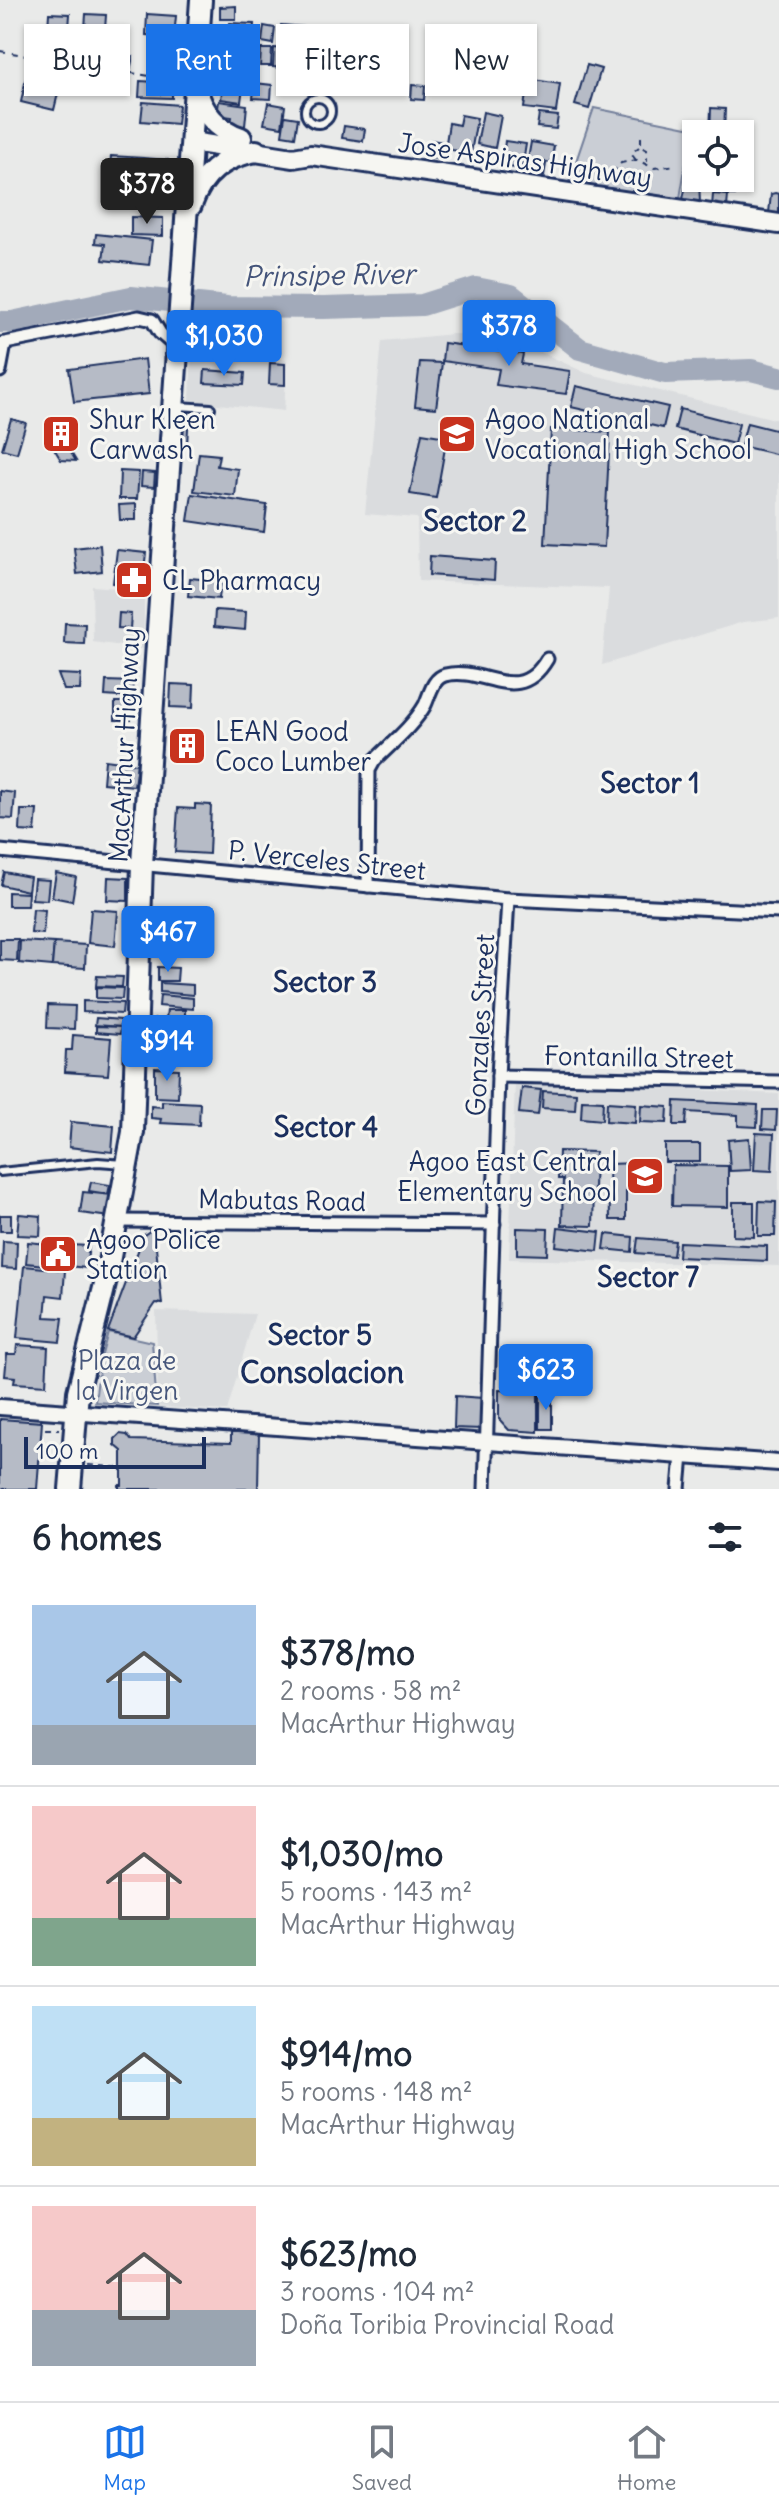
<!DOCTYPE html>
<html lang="en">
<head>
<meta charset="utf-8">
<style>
	:root { --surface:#fff; --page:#f2f2f3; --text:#1f2937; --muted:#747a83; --line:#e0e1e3; --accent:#1a73e8 }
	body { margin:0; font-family:Delius,sans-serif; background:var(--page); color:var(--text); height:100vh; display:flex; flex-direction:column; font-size:30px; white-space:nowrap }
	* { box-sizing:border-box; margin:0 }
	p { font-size:26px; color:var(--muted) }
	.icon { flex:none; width:44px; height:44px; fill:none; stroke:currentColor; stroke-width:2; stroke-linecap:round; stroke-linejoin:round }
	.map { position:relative; height:1489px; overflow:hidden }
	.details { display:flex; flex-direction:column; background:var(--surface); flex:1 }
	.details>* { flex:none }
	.hud { position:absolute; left:24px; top:24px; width:732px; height:72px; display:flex; gap:16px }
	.fabs { position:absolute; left:682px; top:120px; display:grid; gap:16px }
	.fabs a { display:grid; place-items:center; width:72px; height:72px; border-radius:0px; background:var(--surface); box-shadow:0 2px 6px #0004; font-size:40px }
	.scale { position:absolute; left:24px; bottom:20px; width:182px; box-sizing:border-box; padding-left:8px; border:4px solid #1b2f5e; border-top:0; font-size:22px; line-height:28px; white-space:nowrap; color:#1b2f5e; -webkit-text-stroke:6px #f6f6f2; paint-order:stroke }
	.price { position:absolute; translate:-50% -68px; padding:0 18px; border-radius:8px; background:var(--accent); color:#fff; font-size:26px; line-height:52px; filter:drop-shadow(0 2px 4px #0008) }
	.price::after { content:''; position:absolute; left:50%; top:48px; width:24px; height:18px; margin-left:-12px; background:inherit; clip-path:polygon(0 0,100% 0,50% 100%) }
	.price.on { background:#222; color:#fff }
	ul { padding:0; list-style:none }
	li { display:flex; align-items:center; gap:24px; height:200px; padding:0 32px }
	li+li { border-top:2px solid var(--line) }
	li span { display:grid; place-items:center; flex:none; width:224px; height:160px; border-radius:0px; color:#555 }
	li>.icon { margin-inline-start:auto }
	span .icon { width:96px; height:96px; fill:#fffc; stroke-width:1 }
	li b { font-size:34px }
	h2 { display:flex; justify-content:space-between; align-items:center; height:96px; padding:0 32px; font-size:34px }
	.chip { padding:0 28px; border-radius:0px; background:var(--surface); box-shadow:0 2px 6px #0004; font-size:28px; line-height:72px }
	.chip.on { background:var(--accent); color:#fff }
	.dock { display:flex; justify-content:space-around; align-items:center; height:112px; border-top:2px solid var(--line); background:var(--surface); font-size:22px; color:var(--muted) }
	.dock a { display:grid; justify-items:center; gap:4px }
	.dock .on { color:var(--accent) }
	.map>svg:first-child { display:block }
	.built { fill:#dadcde }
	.green { fill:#caced5; stroke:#727e9a; stroke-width:2 }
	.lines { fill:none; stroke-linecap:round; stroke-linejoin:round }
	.river { stroke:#a2aaba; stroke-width:22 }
	.building { fill:#b6bbc6; stroke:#1b2f5e; stroke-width:2 }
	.service-casing { stroke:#1b2f5e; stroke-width:12 }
	.minor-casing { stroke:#1b2f5e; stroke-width:17 }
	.tertiary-casing { stroke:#1b2f5e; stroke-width:20 }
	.primary-casing { stroke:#1b2f5e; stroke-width:24 }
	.trunk-casing { stroke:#1b2f5e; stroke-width:26 }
	.path { stroke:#1b2f5e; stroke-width:2; stroke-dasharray:6 6; stroke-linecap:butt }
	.service { stroke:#f6f6f2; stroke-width:6 }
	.minor { stroke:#f6f6f2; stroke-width:11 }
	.tertiary { stroke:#f6f6f2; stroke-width:14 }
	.primary { stroke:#f6f6f2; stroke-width:18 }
	.trunk { stroke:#f6f6f2; stroke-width:20 }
	.labels { text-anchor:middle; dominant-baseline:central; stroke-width:6; stroke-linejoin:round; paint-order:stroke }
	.street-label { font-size:26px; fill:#1b2f5e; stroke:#f6f6f2 }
	.poi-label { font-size:26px; fill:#1b2f5e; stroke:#f6f6f2; text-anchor:start }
	.park-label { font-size:26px; fill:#47577c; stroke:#f6f6f2 }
	.water-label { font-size:28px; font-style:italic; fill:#44547a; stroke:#f6f6f2 }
	.neighbourhood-label { font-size:28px; font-weight:bold; fill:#1b2f5e; stroke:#f6f6f2 }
	.quarter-label { font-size:30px; font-weight:bold; fill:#1b2f5e; stroke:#f6f6f2 }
</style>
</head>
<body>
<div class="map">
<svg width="779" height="1489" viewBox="0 0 779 1489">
	<rect width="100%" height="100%" fill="#e9eae9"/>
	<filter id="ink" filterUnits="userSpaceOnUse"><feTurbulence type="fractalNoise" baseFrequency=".0125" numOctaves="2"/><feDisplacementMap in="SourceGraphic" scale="16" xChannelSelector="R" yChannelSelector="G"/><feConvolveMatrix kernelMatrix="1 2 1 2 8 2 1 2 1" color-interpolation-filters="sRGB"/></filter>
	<g filter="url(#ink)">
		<g class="built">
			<path d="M453,334h38l24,6 71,33 193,47v198l-36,4 -141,43 7,-77 -191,-7 -1,-63 -52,-4 17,-173z"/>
			<path d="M192,346l95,14 -3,51 -94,-10z"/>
			<path d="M92,586l52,4v59l-51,-7z"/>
			<path d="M515,1081l264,13v172l-270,-7z"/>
			<path d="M156,1311l99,3 -28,97 -69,-4z"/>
		</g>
		<g class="green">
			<path d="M594,108l98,20 -13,76 -111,-19z"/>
			<path d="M108,1332l44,10 5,64 -62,-4 5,-40z"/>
		</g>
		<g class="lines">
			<path class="river" d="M0,322h12l119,-25 96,10 97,1 98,-3 54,-17 35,7 69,54 85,24 86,-3 28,7"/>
		</g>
		<g class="building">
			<path d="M236,6v13h-16v-12z"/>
			<path d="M49,13l21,1 -1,15h-21z"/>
			<path d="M86,14l20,1 -1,15 -20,-2z"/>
			<path d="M147,14l29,2 -2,21 -28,-2z"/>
			<path d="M230,23l24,1 -1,15 -24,-1z"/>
			<path d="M281,25l23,2 -2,17 -22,-2z"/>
			<path d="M264,26l11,2 -2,16 -11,-2z"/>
			<path d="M109,30h15l1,20h-16z"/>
			<path d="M323,32l28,8 -1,3 6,2 -2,9 -6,-2 -11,41 -10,-3 -3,8 -8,-2 3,-8 -11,-3 11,-40 -9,-2 2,-9 9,3z"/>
			<path d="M176,39l1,16 -16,2 -1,-17z"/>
			<path d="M43,40l27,7 -3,12 -27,-6z"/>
			<path d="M221,40l30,3 -1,16 -31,-3z"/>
			<path d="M372,40l35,10 -7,26 -16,-4 3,-12 -19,-5z"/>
			<path d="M274,48l21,2 -1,19 -21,-2z"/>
			<path d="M261,49h11l-1,17h-11z"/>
			<path d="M110,52l23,4 -3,15 -23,-4z"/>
			<path d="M160,59h18l-1,18 -18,-1z"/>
			<path d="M218,61l18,3 -3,15 -18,-4z"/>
			<path d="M587,65l14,4 -12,40 -14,-4z"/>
			<path d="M26,78l19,4 1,-4 15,3 -7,29 -33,-8z"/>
			<path d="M528,79l32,5 -4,28 -32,-4z"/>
			<path d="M140,81l32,2v15l-33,-1z"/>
			<path d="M255,83l17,2 -1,14 -18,-1z"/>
			<path d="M223,85l20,2 -2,15 -20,-3z"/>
			<path d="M412,85l13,1 -1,14 -13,-1z"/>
			<path d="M219,101l28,4 -2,21 -14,-2 1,-7 -15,-2z"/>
			<path d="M143,102l36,3 -2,19 -36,-3z"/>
			<path d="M268,103l17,3 -3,21 -18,-3z"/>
			<path d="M711,108l14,1 -1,25h-14z"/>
			<path d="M483,112l18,4 -6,32 -18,-4z"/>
			<path d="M539,114l19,2 -2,13 -19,-2z"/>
			<path d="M461,115l16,3 -6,35 -26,-4 4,-26 10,2z"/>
			<path d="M285,116l13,2 -3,19 -13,-2z"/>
			<path d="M344,126l21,3 -2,12 -21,-3z"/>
			<path d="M431,140l13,2 -3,17 -13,-1z"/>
			<path d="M505,141l21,3 -4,25 -20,-3z"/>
			<path d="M531,142l23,4 -3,17 -23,-4z"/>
			<path d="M111,156l32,2 -1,20 -33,-2z"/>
			<path d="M143,158l25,2 -1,20 -25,-2z"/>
			<path d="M531,161l15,3 -2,12 -15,-3z"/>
			<path d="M689,170l7,2v6h3l1,26 -17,-5z"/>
			<path d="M740,174l3,1 -1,20h-14l1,-17h11z"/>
			<path d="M133,183l29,3 -3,22 -28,-3z"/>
			<path d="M775,193l4,1v19h-10l2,-19z"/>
			<path d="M713,194l15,1 -1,13 -15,-1z"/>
			<path d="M131,217l32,1v18l-32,-1z"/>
			<path d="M96,234l56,6 -3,25 -46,-5 2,-16 -10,-1z"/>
			<path d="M199,327l73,25v5l-76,-13z"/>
			<path d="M444,343l79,11 -2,10 49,7 -4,23 -70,-9 3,-16 -57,-8z"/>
			<path d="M145,359l4,35 -75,8 -5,-33z"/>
			<path d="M420,362l22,1 -6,45 -21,-2z"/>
			<path d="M270,363l15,1v21l-16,-1z"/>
			<path d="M205,370l40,3 -1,12 -40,-2z"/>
			<path d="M576,386l92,21 -5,21 -92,-21z"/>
			<path d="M680,409l59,15 -5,20 -59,-15z"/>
			<path d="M182,412h7l-2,33 -7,-1z"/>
			<path d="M11,419l15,4 -9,30 -15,-4z"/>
			<path d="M55,423l15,1 -3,22 9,15 -15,-1 -9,-15z"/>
			<path d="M747,423l32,8v24l-38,-9z"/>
			<path d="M551,429l59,3 -6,115 -59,-3z"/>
			<path d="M422,433l25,4 -11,61 -26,-4z"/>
			<path d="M199,453l20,2 -2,11 21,3 -3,27 -41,-5z"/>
			<path d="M120,471l19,1 -2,27h-18z"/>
			<path d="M142,472l13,1 -1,14 -13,-1z"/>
			<path d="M192,494l75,11 -3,27 -76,-11z"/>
			<path d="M136,504v16h-16l-1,-15z"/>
			<path d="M100,545l2,26 -25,3 -3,-26z"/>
			<path d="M117,550l29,3 -4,33 -29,-3z"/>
			<path d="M430,556l65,5 -1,19 -65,-5z"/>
			<path d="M190,578l31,3 -2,18 -31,-3z"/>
			<path d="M215,610l31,2 -1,18 -31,-3z"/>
			<path d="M119,613l12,1 -1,15 -12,-1z"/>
			<path d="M65,623l20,1 -1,20 -20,-1z"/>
			<path d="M58,674l23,1 -1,15h-16z"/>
			<path d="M106,681l27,1 -1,16 -27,-2z"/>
			<path d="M171,684l23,1 -1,23 -23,-1z"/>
			<rect x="115" y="702" width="16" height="18"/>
			<path d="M198,731l1,29 -24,1v-29z"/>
			<path d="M105,760l32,4 -3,22 -31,-3z"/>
			<path d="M0,791l15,2 -2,26 -13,-1z"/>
			<path d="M195,804l16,1 -2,49 -34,-2 3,-44 17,1z"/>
			<path d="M21,810h16l-2,22 -15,-1z"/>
			<path d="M4,872l26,5 -2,14 -27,-6z"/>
			<path d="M56,873l20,4 -4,24 -20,-4z"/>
			<path d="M108,877l20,1v23l-21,-1z"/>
			<path d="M34,879l15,1 -2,20 -15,-1z"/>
			<path d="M8,892l20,1 -1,13h-19z"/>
			<path d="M33,909l12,1 -2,24 -12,-1z"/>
			<path d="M91,909l27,2 -3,35 -27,-3z"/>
			<path d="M0,939h18l-1,22 -17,-1z"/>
			<path d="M20,941l34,2 -2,23 -33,-3z"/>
			<path d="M54,943l32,2 -1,23 -33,-2z"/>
			<path d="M158,967l20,1 -1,13h-19z"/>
			<path d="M97,976l26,1 -1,10 -26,-1z"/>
			<path d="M160,983l33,2v10l-33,-3z"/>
			<path d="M96,987l27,1 -1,11 -26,-1z"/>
			<path d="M160,995l33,3v11l-34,-3z"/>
			<path d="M83,1001l40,2 -1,11 -39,-2z"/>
			<path d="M48,1005l27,1 -1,23 -27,-1z"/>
			<path d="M167,1010h18v15h-30v-6h11z"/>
			<path d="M96,1018l25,2v7l-26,-2z"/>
			<path d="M96,1026l25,1 -1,7 -24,-2z"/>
			<path d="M73,1035l38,3 -3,37 -43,-3 1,-22h6z"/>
			<path d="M155,1068l24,1 -1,29 -23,-1z"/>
			<path d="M522,1088l19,2 -3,25 -19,-2z"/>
			<path d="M543,1091l33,2 -1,17 -33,-2z"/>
			<path d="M582,1100l21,1 -1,19 -21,-2z"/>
			<path d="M162,1101l38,2 -1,22 -39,-2 1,-4 -10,-1v-12l11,1z"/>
			<path d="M675,1101l83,4 -1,22 -19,-1v-11l-51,-3 -1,13h-12z"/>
			<path d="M607,1102l29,2 -1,19 -29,-2z"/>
			<path d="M641,1105l27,2 -1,16 -27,-1z"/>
			<path d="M763,1110h14l-1,20 -14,-1z"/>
			<path d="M71,1122l43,4 -2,26 -43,-5z"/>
			<path d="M756,1133l18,1 -2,37 -18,-1z"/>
			<path d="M749,1138l2,32 -21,1 -2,-31z"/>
			<rect x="665" y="1144" width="35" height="18"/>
			<path d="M559,1151l36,1 -2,74 -31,-1 1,-46h-5z"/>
			<path d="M636,1163l1,18h-11v39h-16l-1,-56z"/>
			<path d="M673,1165l55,1v41l-56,-1z"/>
			<path d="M91,1182l19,3 -2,9 -19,-3z"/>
			<path d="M83,1192l29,3 -2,22 -30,-4z"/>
			<path d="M759,1201l17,1 -1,34h-17z"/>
			<path d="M733,1202h21v35l-21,-1z"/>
			<path d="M19,1214l22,2 -1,20 -23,-1z"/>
			<rect x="0" y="1215" width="11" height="16"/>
			<path d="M558,1227l42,5 -2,19 -42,-5z"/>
			<path d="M154,1228l8,76 -6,-1 -23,34 -25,-6 36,-96z"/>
			<path d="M517,1228l31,1 -1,26 -30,-1z"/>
			<path d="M606,1234l27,3 -1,15 -28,-3z"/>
			<path d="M638,1238l37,3 -2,15 -37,-3z"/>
			<path d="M3,1241l14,1 -1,27 -14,-1z"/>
			<path d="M28,1242l39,4 -2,21 -39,-4z"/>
			<path d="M679,1242l88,4v15l-89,-4z"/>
			<path d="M70,1245l19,1 -3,22 -18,-2z"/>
			<path d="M24,1266l41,4 -2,27 -16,-2 -2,22 18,1 -3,24 -43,-4z"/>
			<path d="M17,1345l31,2 -2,38 -32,-2 1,-6 -10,-1 2,-22h9z"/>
			<path d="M499,1390l39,3v39l-29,-2 -10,-11z"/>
			<rect x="540" y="1394" width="12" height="35"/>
			<path d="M455,1396l28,2 -2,31 -27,-1z"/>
			<path d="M0,1419l42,3 -5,67h-37z"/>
			<path d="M231,1433h28l-1,56h-139v-4h3v-34l-7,-6v-6l5,-5 7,1 4,5 100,3z"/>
		</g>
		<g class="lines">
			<defs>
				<g id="service">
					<circle cx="318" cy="111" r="13"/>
					<path d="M177,406l34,2"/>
					<path d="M0,1172l98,-10 26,2"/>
				</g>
				<g id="minor">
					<path d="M0,344l139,-27 13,3 8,13 17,15"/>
					<path d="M0,371l5,-27"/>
					<path d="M0,851l508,48 271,13"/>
					<path d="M368,886l1,-116 5,-9c17,-17 39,-35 51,-56 5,-11 8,-27 20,-30 39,-10 73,33 102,-16"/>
					<path d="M498,1076l281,6"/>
					<path d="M118,1221l376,3"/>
					<path d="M485,1489l13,-413 10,-177"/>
					<path d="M679,1489l3,-34"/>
				</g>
				<path id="tertiary" d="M0,1407l779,56"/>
				<path id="primary" d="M191,142l102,16 18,-3 468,69"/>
				<g id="trunk">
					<path d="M196,87c5,25 22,43 45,51"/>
					<path d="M191,205c11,-32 33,-48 65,-54"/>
					<path d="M70,1489l8,-97 27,-108 28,-152 9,-268 59,-864"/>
				</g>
			</defs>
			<use href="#service" class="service-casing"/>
			<use href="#minor" class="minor-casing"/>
			<use href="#tertiary" class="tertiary-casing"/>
			<use href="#primary" class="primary-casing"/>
			<use href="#trunk" class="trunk-casing"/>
			<g class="path">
				<path d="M0,51l180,30"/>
				<path d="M641,137v10l6,3v11"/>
				<path d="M636,160l-4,-5 2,-4 5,-4"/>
				<path d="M601,177l10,-3 10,-11 16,-3 17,8 22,-3"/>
				<path d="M45,1429h14"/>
				<path d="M88,1465l34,3"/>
			</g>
			<use href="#service" class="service"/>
			<use href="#minor" class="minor"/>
			<use href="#tertiary" class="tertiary"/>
			<use href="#primary" class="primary"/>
			<use href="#trunk" class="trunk"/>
		</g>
	</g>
	<defs>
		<symbol id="building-square" viewBox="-11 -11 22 22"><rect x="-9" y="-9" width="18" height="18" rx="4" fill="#c8321e" stroke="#f6f6f2"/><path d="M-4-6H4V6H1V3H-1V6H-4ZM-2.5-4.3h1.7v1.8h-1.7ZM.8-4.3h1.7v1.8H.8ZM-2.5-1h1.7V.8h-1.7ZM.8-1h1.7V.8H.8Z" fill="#fff"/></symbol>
		<symbol id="school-square" viewBox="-11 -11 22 22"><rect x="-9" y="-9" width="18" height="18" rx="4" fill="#c8321e" stroke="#f6f6f2"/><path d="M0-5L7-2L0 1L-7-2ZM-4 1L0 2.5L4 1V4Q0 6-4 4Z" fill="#fff"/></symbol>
		<symbol id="pharmacy-square" viewBox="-11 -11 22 22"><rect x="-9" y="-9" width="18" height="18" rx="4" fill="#c8321e" stroke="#f6f6f2"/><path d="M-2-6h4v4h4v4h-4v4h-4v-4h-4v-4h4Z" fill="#fff"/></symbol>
		<symbol id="civic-square" viewBox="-11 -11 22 22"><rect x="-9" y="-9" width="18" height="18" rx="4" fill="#c8321e" stroke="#f6f6f2"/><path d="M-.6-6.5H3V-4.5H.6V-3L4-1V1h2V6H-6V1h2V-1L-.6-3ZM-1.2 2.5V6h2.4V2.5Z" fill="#fff"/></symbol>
	</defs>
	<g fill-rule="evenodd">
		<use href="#building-square" x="39" y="412" width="44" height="44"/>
		<use href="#school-square" x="435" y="412" width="44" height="44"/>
		<use href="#pharmacy-square" x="112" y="558" width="44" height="44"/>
		<use href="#building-square" x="165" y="724" width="44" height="44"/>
		<use href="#school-square" x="623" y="1154" width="44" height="44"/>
		<use href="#civic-square" x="36" y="1232" width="44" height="44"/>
	</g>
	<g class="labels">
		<g class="street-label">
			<text transform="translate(525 160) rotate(8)">Jose Aspiras Highway</text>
			<text transform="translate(124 745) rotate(-87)">MacArthur Highway</text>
			<text transform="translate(327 860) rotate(6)">P. Verceles Street</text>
			<text transform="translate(480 1025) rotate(-87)">Gonzales Street</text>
			<text transform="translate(639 1057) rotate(1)">Fontanilla Street</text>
			<text transform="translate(282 1200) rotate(1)">Mabutas Road</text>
		</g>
		<g class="poi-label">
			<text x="89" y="419">Shur Kleen<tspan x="89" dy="30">Carwash</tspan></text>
			<text x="485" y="419">Agoo National<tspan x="485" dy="30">Vocational High School</tspan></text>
			<text x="162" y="580">CL Pharmacy</text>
			<text x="215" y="731">LEAN Good<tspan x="215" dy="30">Coco Lumber</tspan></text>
			<text x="617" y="1161" text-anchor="end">Agoo East Central<tspan x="617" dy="30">Elementary School</tspan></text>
			<text x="86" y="1239">Agoo Police<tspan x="86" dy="30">Station</tspan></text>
		</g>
		<g class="park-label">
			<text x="127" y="1360">Plaza de<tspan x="127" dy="30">la Virgen</tspan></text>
		</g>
		<g class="water-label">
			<text transform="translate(329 275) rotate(-1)">Prinsipe River</text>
		</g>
		<g class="neighbourhood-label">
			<text x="475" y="521">Sector 2</text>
			<text x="650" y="783">Sector 1</text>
			<text x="325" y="982">Sector 3</text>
			<text x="326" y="1127">Sector 4</text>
			<text x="648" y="1277">Sector 7</text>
			<text x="320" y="1335">Sector 5</text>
		</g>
		<g class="quarter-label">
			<text x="322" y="1372">Consolacion</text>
		</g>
	</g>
</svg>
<div class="fabs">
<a><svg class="icon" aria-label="locate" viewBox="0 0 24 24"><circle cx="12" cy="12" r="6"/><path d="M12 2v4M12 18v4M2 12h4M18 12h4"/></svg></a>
</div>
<div class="scale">100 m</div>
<b class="price on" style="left:147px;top:226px">$378</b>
<b class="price" style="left:509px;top:368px">$378</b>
<b class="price" style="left:224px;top:378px">$1,030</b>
<b class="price" style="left:168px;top:974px">$467</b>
<b class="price" style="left:167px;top:1083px">$914</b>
<b class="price" style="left:546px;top:1412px">$623</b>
<div class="hud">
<a class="chip">Buy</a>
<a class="chip on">Rent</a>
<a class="chip">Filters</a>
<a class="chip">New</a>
</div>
</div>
<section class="details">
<h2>6 homes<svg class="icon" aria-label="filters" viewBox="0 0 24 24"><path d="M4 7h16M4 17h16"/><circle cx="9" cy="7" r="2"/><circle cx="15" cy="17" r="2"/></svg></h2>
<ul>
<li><span style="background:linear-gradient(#a9c7e8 75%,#9aa5b1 0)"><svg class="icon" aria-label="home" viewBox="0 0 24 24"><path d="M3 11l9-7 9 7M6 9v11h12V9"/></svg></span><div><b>$378/mo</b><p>2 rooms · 58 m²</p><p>MacArthur Highway</p></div></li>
<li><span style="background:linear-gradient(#f6c9c9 70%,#7fa58c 0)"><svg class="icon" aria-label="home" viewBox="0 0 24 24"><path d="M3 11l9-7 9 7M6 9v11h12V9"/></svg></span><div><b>$1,030/mo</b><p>5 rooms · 143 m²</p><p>MacArthur Highway</p></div></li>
<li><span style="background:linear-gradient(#bfe0f5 70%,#c2b280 0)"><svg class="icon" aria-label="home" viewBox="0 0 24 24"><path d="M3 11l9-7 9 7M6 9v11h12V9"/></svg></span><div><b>$914/mo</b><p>5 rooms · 148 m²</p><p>MacArthur Highway</p></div></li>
<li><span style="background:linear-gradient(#f6c9c9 65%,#9aa5b1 0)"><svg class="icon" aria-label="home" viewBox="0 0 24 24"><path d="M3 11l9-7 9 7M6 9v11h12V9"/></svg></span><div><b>$623/mo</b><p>3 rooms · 104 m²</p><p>Doña Toribia Provincial Road</p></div></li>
</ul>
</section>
<nav class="dock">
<a class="on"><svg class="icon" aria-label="map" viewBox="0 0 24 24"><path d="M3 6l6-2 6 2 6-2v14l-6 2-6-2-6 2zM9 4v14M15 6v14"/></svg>Map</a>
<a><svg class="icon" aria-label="saved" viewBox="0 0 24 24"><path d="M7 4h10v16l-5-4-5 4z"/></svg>Saved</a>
<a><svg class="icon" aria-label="home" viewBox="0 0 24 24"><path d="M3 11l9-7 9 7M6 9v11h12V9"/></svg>Home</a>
</nav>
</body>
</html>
